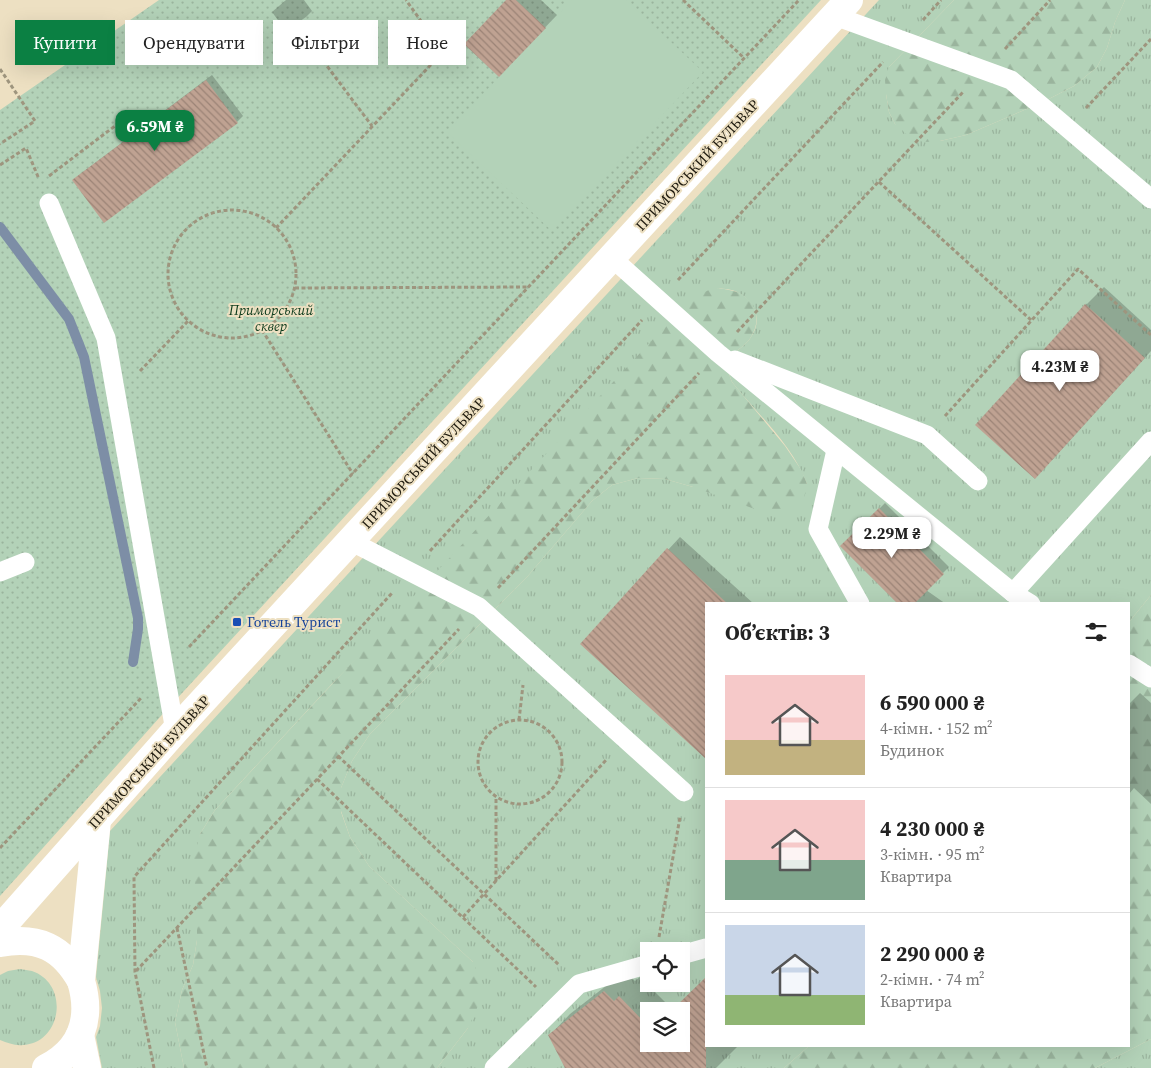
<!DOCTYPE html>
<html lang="uk">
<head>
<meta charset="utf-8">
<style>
	:root { --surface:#fff; --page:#f6f6f6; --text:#222; --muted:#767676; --line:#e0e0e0; --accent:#0b8043 }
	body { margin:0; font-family:"Source Serif 4",serif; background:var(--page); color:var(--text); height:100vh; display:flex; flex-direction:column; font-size:19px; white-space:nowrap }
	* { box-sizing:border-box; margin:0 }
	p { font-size:16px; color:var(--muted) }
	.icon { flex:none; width:28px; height:28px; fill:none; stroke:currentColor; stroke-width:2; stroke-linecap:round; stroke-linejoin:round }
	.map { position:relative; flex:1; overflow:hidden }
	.panel { position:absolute; left:705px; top:602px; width:425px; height:445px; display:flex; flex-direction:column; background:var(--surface); border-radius:0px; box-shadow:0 5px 20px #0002 }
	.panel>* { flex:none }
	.guide { position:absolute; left:15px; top:20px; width:475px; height:45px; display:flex; gap:10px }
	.controls { position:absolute; left:640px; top:942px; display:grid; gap:10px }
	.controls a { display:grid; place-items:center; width:50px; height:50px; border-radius:0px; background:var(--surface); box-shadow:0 5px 20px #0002; font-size:25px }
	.price { position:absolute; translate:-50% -42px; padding:0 11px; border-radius:10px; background:#fff; color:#222; font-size:16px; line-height:32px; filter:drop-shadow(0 1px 2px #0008) }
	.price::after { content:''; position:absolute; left:50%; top:30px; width:15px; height:11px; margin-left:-8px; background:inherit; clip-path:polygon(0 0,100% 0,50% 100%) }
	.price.on { background:var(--accent); color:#fff }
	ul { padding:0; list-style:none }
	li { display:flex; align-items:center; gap:15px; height:125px; padding:0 20px }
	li+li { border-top:1px solid var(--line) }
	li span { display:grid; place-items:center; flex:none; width:140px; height:100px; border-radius:0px; color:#555 }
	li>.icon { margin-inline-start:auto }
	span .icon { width:60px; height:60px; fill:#fffc; stroke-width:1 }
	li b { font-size:21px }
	h2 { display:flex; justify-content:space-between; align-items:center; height:60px; padding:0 20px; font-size:21px }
	.chip { padding:0 18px; border-radius:0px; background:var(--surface); box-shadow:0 5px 20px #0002; font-size:18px; line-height:45px }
	.chip.on { background:var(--accent); color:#fff }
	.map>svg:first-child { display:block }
	.grass { fill:url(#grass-tufts); fill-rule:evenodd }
	.forest { fill:url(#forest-firs) }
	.park { fill:url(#park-dots) }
	.pitch { fill:#b3d2b8 }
	.shadow { fill:#0003; fill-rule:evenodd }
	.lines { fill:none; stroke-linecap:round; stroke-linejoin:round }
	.stream { stroke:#7d8ea6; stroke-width:10 }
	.building { fill:url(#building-back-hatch) }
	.path { stroke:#9e957e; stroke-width:3; stroke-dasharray:4 2.5; stroke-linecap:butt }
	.service { stroke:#fff; stroke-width:19 }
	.tertiary { stroke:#fff; stroke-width:28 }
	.transit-dot { fill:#1a4fb4; stroke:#ede0c2; stroke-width:2 }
	.labels { text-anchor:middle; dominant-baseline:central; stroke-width:4; stroke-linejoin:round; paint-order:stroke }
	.street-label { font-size:14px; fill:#1d190e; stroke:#ede0c2 }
	.park-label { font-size:14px; font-style:italic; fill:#0b3a1b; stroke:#ede0c2 }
	.transit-label { font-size:14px; fill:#164399; stroke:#ede0c2; text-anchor:start }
</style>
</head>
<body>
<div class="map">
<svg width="1151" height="1068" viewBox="0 0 1151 1068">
	<defs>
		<pattern id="grass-tufts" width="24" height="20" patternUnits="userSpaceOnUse" patternTransform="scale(1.25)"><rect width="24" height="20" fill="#b3d2b8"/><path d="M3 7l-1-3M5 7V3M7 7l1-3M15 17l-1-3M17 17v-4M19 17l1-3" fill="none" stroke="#9ab49d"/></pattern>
		<pattern id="forest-firs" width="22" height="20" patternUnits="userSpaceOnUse" patternTransform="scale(1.25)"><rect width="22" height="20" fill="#b3d2b8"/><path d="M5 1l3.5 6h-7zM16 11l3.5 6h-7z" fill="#9ab49d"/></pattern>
		<pattern id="park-dots" width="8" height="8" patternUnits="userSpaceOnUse" patternTransform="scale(1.25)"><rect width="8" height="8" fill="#b3d2b8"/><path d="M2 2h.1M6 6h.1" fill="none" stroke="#9ab49d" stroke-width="1.8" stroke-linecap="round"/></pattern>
		<pattern id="building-back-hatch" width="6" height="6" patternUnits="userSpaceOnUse" patternTransform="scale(1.25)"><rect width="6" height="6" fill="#bfa292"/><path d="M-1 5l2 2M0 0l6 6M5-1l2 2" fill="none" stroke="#9b8376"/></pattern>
	</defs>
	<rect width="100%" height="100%" fill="#ede0c2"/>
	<g class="grass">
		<path d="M879,0h75l-65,67 -3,27 3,18 6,12 45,17 26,-6 77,-33 31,-16 23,-19 10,-19 8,-26 10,-22h26v595l-22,27v-18h-423v442h103l-25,22h-347l31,-40 5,-66 -104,-96 -19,-29 -9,-26v-23l11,-27 18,-27 157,-157 65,-76 20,-16 26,-7 27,1 28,8 114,-3c-15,-40 -49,-69 -75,-102 -3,-8 -6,-15 -2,-23 5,-9 16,-13 21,-22 12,-17 4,-36 -14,-45 -6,-3 -12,-3 -19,-4l-387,397 -116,125 -15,24 -3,76v30l-4,25 -11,25 -7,32 9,46h-82l-6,-31 4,-11 2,-18 -2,-17 -4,-14 14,-146zM649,951h32v33h-32zM649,1011h32v33h-32z"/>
		<path d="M20,969c4,1 8,1 12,2 38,13 30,72 -9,74 -8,1 -15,-2 -23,-5v-65l8,-4z"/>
		<path d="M1151,1039v29h-56z"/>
	</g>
	<g class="forest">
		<path d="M954,0h171l-10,22 -8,26 -10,19 -23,19 -31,16 -77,33 -26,6 -16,1 -13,-4 -16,-14 -6,-12 -3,-18 -1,-14 4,-13z"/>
		<path d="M718,288c7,1 13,2 19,4 19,8 25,28 14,45 -5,9 -16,13 -21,22 -4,8 -1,15 2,23l53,64 17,25 5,13 -3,14 -9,11 -14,5 -15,-1 -73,-26 -28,-8 -27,-1 -26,7 -20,16 -65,76 -157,157 -18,27 -11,27v24l9,25 19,29 104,96 7,19 -2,25 -10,22 -31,40h-253l-9,-46 7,-32 11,-25 4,-25v-30l-4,-49 7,-27 15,-24 439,-472 46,-44 9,-4z"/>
		<path d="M1151,595v444l-56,29h-311l25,-22h320v-424z"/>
	</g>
	<path class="park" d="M159,0h662l-661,717 -160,179v-786z"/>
	<path class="pitch" d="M572,0h54l77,72 -151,159 -105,-99z"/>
	<g class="shadow">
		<path d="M286,0h18l8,11 -6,6 -20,14 -14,-19z"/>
		<path d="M508,0h33l16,15 -46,48z"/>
		<path d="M212,75l31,41 -6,6 -158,53z"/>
		<path d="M1104,287l47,43v21l-99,109 -76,-35 110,-120z"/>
		<path d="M885,503l64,64 -23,23 20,14h-33l-71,-58z"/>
		<path d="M680,537l74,67h-48v154l-125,-114z"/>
		<path d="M1140,693l11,10v101l-17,-16 -5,6v-90z"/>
		<path d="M625,971l10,10 5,-4 33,33 33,-32v68h32l-22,22h-150l-16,-33 20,-21zM649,1011h32v33h-32z"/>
	</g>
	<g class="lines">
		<path class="stream" d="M0,227l69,92 15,38 54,261v11l-5,33"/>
	</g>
	<g class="building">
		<path d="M506,0h10l30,28 -47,49 -35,-33z"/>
		<path d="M206,80l32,43 -134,100 -32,-43z"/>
		<path d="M1085,304l60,54 -110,121 -60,-54z"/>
		<path d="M879,508l65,66 -30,30h-16l-58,-58z"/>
		<path d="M667,548l61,56h-22v155l-126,-115z"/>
		<path d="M706,977v91h-141l-17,-33 56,-44 10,10 5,-5 30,31v17h32v-33h-10z"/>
	</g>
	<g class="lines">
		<g class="path">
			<path d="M683,0l61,58"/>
			<path d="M923,20l18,-20"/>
			<path d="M300,30l72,96"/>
			<path d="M1005,49l45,-49"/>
			<path d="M0,69l35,52 -35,23"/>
			<path d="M1086,108l65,-69"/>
			<path d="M0,165l26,-17 13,31"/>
			<path d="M49,176l79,-60"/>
			<path d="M879,182l152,138"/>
			<circle cx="232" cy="274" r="64"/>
			<path d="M276,228l167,-176 -37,-52"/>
			<path d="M678,280l205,-218"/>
			<path d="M295,288l233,-1"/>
			<path d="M262,330l91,144"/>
			<path d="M737,332l227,-241"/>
			<path d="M140,371l48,-50"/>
			<path d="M945,416l133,-147 73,66"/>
			<path d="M430,551l212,-231"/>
			<path d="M498,588l201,-215"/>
			<path d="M189,647l610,-647"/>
			<path d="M519,720l4,-35"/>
			<circle cx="520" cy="762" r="42"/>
			<path d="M338,756l221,209"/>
			<path d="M317,779l219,208"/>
			<path d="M0,848l142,-151"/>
			<path d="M496,881v-84"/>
			<path d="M463,917l144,-158"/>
			<path d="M177,928l30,140"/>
			<path d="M659,937l21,-120"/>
			<path d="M136,971l323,-342"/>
			<path d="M154,1068l-19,-96 -1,-95 258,-284"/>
		</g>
		<g class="service">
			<path d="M835,16l176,64 140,119"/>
			<path d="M49,203l57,135 69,393"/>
			<path d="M612,258l106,95 295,240 18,11"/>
			<path d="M735,360l192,75 51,46"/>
			<path d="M836,450l-18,79 42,75"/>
			<path d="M350,541l129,66 205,185"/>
			<path d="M0,572l25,-10"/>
			<path d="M1013,593l138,-152"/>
			<path d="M1129,664l22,14"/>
			<path d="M681,955l25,-7"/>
			<path d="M494,1068l85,-84 70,-20"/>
		</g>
		<g class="tertiary">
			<path d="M0,929l175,-198 674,-731"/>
			<path d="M0,943c38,-7 62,4 81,38"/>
			<path d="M80,1035l7,33"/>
			<path d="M46,1068c36,-18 46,-50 35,-87l16,-161"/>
		</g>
	</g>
	<rect class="transit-dot" x="232" y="617" width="10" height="10" rx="2.5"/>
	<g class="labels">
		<g class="street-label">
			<text transform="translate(697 165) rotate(-47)">ПРИМОРСЬКИЙ БУЛЬВАР</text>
			<text transform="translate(423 463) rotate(-47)">ПРИМОРСЬКИЙ БУЛЬВАР</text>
			<text transform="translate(149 762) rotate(-48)">ПРИМОРСЬКИЙ БУЛЬВАР</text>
		</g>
		<g class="park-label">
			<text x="271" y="310">Приморський<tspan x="271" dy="16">сквер</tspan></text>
		</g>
		<g class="transit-label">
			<text x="247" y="622">Готель Турист</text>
		</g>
	</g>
</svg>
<div class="controls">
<a><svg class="icon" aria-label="locate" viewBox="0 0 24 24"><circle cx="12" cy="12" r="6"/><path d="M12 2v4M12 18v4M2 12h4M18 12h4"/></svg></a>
<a><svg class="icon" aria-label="layers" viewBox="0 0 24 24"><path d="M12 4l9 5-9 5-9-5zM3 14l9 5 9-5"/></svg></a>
</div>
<b class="price on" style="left:155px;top:152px">6.59M ₴</b>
<b class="price" style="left:1060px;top:392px">4.23M ₴</b>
<b class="price" style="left:892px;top:559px">2.29M ₴</b>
<div class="guide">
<a class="chip on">Купити</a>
<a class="chip">Орендувати</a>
<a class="chip">Фільтри</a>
<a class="chip">Нове</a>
</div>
<section class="panel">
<h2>Об’єктів: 3<svg class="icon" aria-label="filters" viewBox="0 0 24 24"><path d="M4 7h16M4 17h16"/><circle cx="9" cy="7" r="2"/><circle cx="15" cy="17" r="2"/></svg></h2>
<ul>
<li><span style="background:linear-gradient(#f6c9c9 65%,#c2b280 0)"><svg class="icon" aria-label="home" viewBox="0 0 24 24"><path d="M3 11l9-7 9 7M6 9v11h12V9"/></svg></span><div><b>6 590 000 ₴</b><p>4-кімн. · 152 m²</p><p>Будинок</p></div></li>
<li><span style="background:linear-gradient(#f6c9c9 60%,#7fa58c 0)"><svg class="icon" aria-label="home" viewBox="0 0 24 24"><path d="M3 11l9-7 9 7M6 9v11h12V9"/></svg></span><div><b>4 230 000 ₴</b><p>3-кімн. · 95 m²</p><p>Квартира</p></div></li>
<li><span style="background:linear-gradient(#c9d6e8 70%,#8fb573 0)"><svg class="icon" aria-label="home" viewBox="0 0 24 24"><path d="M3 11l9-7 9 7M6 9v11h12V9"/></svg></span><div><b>2 290 000 ₴</b><p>2-кімн. · 74 m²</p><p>Квартира</p></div></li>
</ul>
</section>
</div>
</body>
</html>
